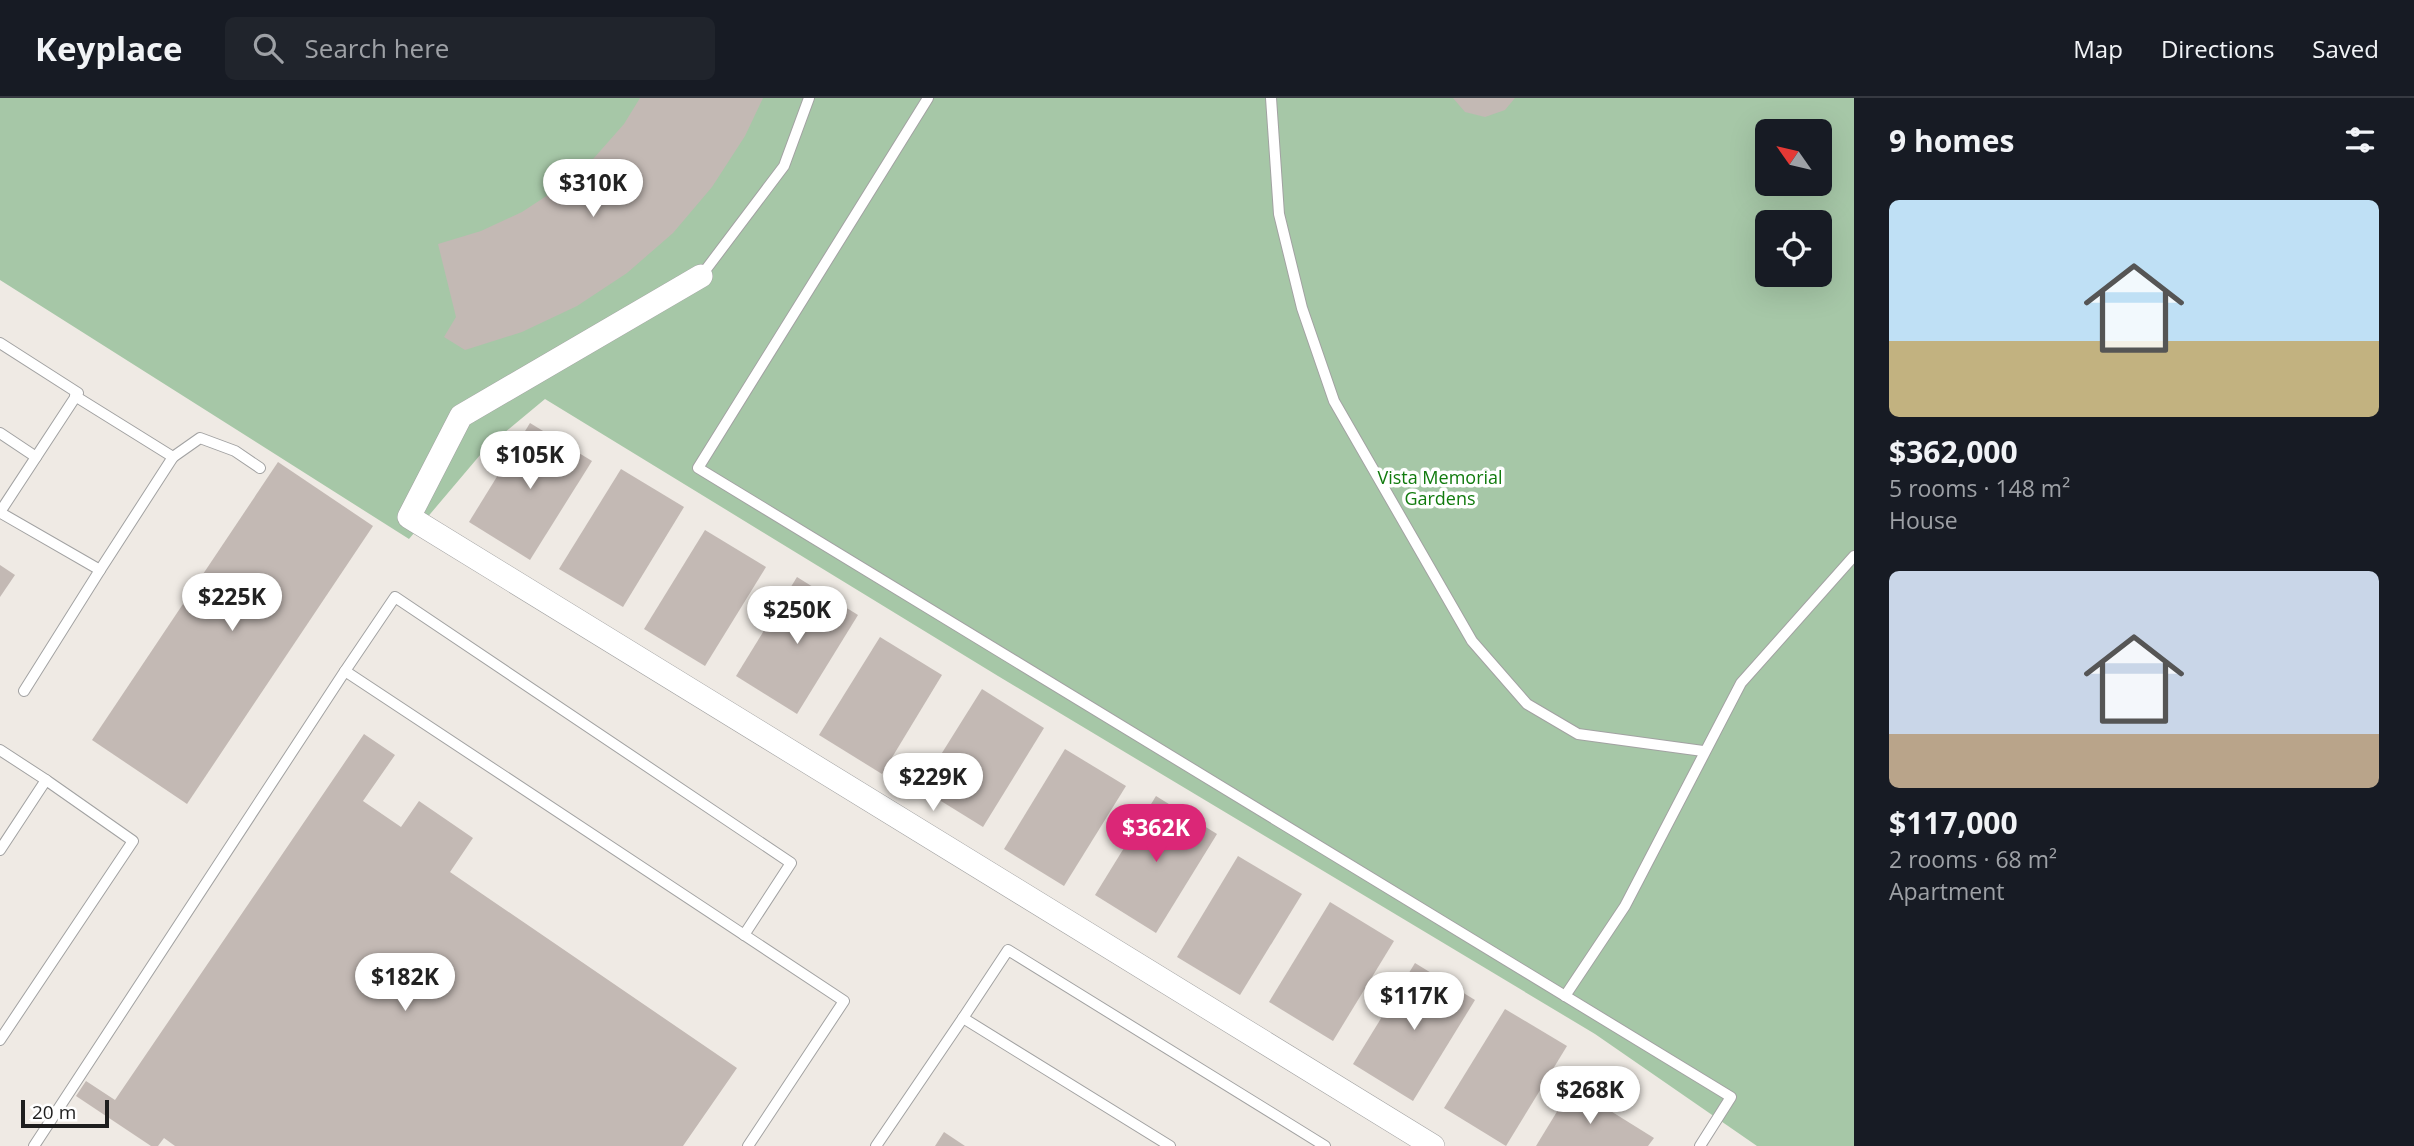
<!DOCTYPE html>
<html lang="en">
<head>
<meta charset="utf-8">
<style>
	:root { --surface:#171b24; --page:#20242c; --text:#f1f3f6; --muted:#9ea1a6; --line:#363941; --accent:#db2777 }
	body { margin:0; font-family:"Open Sans",sans-serif; background:var(--page); color:var(--text); height:100vh; display:flex; flex-direction:column; font-size:26px; white-space:nowrap }
	* { box-sizing:border-box; margin:0 }
	p { font-size:23px; color:var(--muted) }
	.icon { flex:none; width:38px; height:38px; fill:none; stroke:currentColor; stroke-width:2; stroke-linecap:round; stroke-linejoin:round }
	.map { position:relative; flex:1; overflow:hidden }
	.details { display:flex; flex-direction:column; background:var(--surface); width:560px }
	.details>* { flex:none }
	.needle { width:46px; rotate:304deg }
	.controls { position:absolute; left:1755px; top:21px; display:grid; gap:14px }
	.controls a { display:grid; place-items:center; width:77px; height:77px; border-radius:10px; background:var(--surface); box-shadow:0 7px 28px #0002; font-size:35px }
	.scale { position:absolute; left:21px; bottom:18px; width:88px; box-sizing:border-box; padding-left:7px; border:4px solid #1e1e1e; border-top:0; font-size:19px; line-height:24px; white-space:nowrap; color:#1e1e1e; -webkit-text-stroke:5px #fff; paint-order:stroke }
	.price { position:absolute; translate:-50% -60px; padding:0 16px; border-radius:24px; background:#fff; color:#222; font-size:23px; line-height:46px; filter:drop-shadow(0 2px 4px #0008) }
	.price::after { content:''; position:absolute; left:50%; top:42px; width:21px; height:16px; margin-left:-10px; background:inherit; clip-path:polygon(0 0,100% 0,50% 100%) }
	.price.current { background:var(--accent); color:#fff }
	ul { padding:0; list-style:none }
	li { display:grid; align-content:center; gap:14px; height:371px; padding:0 35px }
	li span { display:grid; place-items:center; height:217px; border-radius:10px; color:#555 }
	li>.icon { margin-inline-start:auto }
	span .icon { width:126px; height:126px; fill:#fffc; stroke-width:1 }
	li b { font-size:30px }
	h2 { display:flex; justify-content:space-between; align-items:center; height:84px; padding:0 35px; font-size:30px }
	header { display:flex; align-items:center; gap:42px; box-sizing:border-box; height:98px; padding:0 35px; background:var(--surface); border-bottom:2px solid var(--line) }
	header strong { font-size:33px }
	nav { display:flex; gap:38px; margin-inline-start:auto; font-size:24px }
	.search { width:490px; height:63px; background:var(--page); display:flex; align-items:center; gap:18px; box-sizing:border-box; padding:0 24px; border-radius:10px; color:var(--muted); font-size:26px }
	main { display:flex; flex:1; min-height:0 }
	.map>svg:first-child { display:block }
	.cemetery { fill:#a6c7a7; fill-rule:evenodd }
	.building { fill:#c3b9b4 }
	.lines { fill:none; stroke-linecap:round; stroke-linejoin:round }
	.service-casing { stroke:#a2a2a2; stroke-width:12 }
	.minor-casing { stroke:#a2a2a2; stroke-width:24 }
	.service { stroke:#fff; stroke-width:10 }
	.minor { stroke:#fff; stroke-width:23 }
	.labels { text-anchor:middle; dominant-baseline:central; stroke-width:7; stroke-linejoin:round; paint-order:stroke }
	.park-label { font-size:18px; fill:#117b0e; stroke:#fff }
</style>
</head>
<body>
<header>
<strong>Keyplace</strong>
<div class="search"><svg class="icon" aria-label="search" viewBox="0 0 24 24"><circle cx="10" cy="10" r="6"/><path d="M15 15l6 6"/></svg>Search here</div>
<nav><a>Map</a><a>Directions</a><a>Saved</a></nav>
</header>
<main>
<div class="map">
<svg width="1854" height="1048" viewBox="0 0 1854 1048">
	<rect width="100%" height="100%" fill="#efeae4"/>
	<path class="cemetery" d="M0,0h1854v1048h-97l-162,-112 -597,-358 -453,-277 -59,49 -77,91 -409,-259zM1768,33h52v53h-52zM1768,124h52v53h-52z"/>
	<g class="building">
		<path d="M640,0h123l-18,38 -33,51 -39,46 -46,40 -50,33 -55,26 -57,18 -21,-13 12,-20 -18,-73 43,-13 41,-19 38,-25 34,-29 30,-34z"/>
		<path d="M1453,0h62l-10,12 -20,7 -20,-5z"/>
		<path d="M530,325l62,38 -62,99 -61,-38z"/>
		<path d="M278,364l95,64 -186,278 -95,-64z"/>
		<path d="M621,371l63,38 -61,100 -64,-38z"/>
		<path d="M705,432l61,37 -61,99 -61,-37z"/>
		<path d="M0,467l15,10 -15,22z"/>
		<path d="M797,479l61,38 -61,99 -61,-38z"/>
		<path d="M880,539l62,38 -60,99 -63,-39z"/>
		<path d="M982,591l62,39 -61,99 -63,-39z"/>
		<path d="M364,636l31,21 -32,46 38,26 18,-26 54,37 -23,34 287,196 -54,78h-508l-11,-8 -6,8h-7l-75,-50 10,-15 29,19z"/>
		<path d="M1065,651l61,37 -62,100 -60,-37z"/>
		<path d="M1156,698l61,38 -61,99 -61,-38z"/>
		<path d="M1238,758l64,38 -62,101 -63,-38z"/>
		<path d="M1330,804l64,39 -61,100 -64,-39z"/>
		<path d="M1415,865l60,37 -62,101 -60,-37z"/>
		<path d="M1505,911l62,37 -61,100 -62,-38z"/>
		<path d="M1572,989l82,51 -6,8h-112z"/>
		<path d="M944,1034l21,14h-30z"/>
	</g>
	<g class="lines">
		<defs>
			<g id="service">
				<path d="M928,0l-230,370 1033,629 -31,49"/>
				<path d="M1271,0l8,116 23,94 32,93 138,240 55,63 51,30 125,17"/>
				<path d="M701,178l83,-110 25,-68"/>
				<path d="M0,245l78,50 -78,119"/>
				<path d="M75,298l98,61 -73,113"/>
				<path d="M0,335l36,24"/>
				<path d="M173,359l27,-19 35,13 25,17"/>
				<path d="M1,415l99,57 -76,121"/>
				<path d="M345,573l50,-74 396,266 -47,72"/>
				<path d="M0,652l46,30"/>
				<path d="M0,752l46,-70 87,61 -133,199"/>
				<path d="M1565,898l60,-90 116,-223 113,-127"/>
				<path d="M34,1048l311,-475 499,330 -96,145"/>
				<path d="M876,1048l87,-128"/>
				<path d="M1170,1048l-207,-128 45,-68 317,196"/>
			</g>
			<path id="minor" d="M701,178l-240,140 -52,101 1024,629"/>
		</defs>
		<use href="#service" class="service-casing"/>
		<use href="#minor" class="minor-casing"/>
		<use href="#service" class="service"/>
		<use href="#minor" class="minor"/>
	</g>
	<g class="labels">
		<g class="park-label">
			<text x="1440" y="379">Vista Memorial<tspan x="1440" dy="21">Gardens</tspan></text>
		</g>
	</g>
</svg>
<div class="controls">
<a><svg class="needle" viewBox="-14 -14 28 28"><path d="M0-13l5 13h-10z" fill="#e53935"/><path d="M0 13l5-13h-10z" fill="#9ea1a6"/></svg></a>
<a><svg class="icon" aria-label="locate" viewBox="0 0 24 24"><circle cx="12" cy="12" r="6"/><path d="M12 2v4M12 18v4M2 12h4M18 12h4"/></svg></a>
</div>
<div class="scale">20 m</div>
<b class="price" style="left:593px;top:121px">$310K</b>
<b class="price" style="left:530px;top:393px">$105K</b>
<b class="price" style="left:232px;top:535px">$225K</b>
<b class="price" style="left:797px;top:548px">$250K</b>
<b class="price" style="left:933px;top:715px">$229K</b>
<b class="price current" style="left:1156px;top:766px">$362K</b>
<b class="price" style="left:405px;top:915px">$182K</b>
<b class="price" style="left:1414px;top:934px">$117K</b>
<b class="price" style="left:1590px;top:1028px">$268K</b>
</div>
<section class="details">
<h2>9 homes<svg class="icon" aria-label="filters" viewBox="0 0 24 24"><path d="M4 7h16M4 17h16"/><circle cx="9" cy="7" r="2"/><circle cx="15" cy="17" r="2"/></svg></h2>
<ul>
<li><span style="background:linear-gradient(#bfe0f5 65%,#c2b280 0)"><svg class="icon" aria-label="home" viewBox="0 0 24 24"><path d="M3 11l9-7 9 7M6 9v11h12V9"/></svg></span><div><b>$362,000</b><p>5 rooms · 148 m²</p><p>House</p></div></li>
<li><span style="background:linear-gradient(#c9d6e8 75%,#b9a48a 0)"><svg class="icon" aria-label="home" viewBox="0 0 24 24"><path d="M3 11l9-7 9 7M6 9v11h12V9"/></svg></span><div><b>$117,000</b><p>2 rooms · 68 m²</p><p>Apartment</p></div></li>
</ul>
</section>
</main>
</body>
</html>
